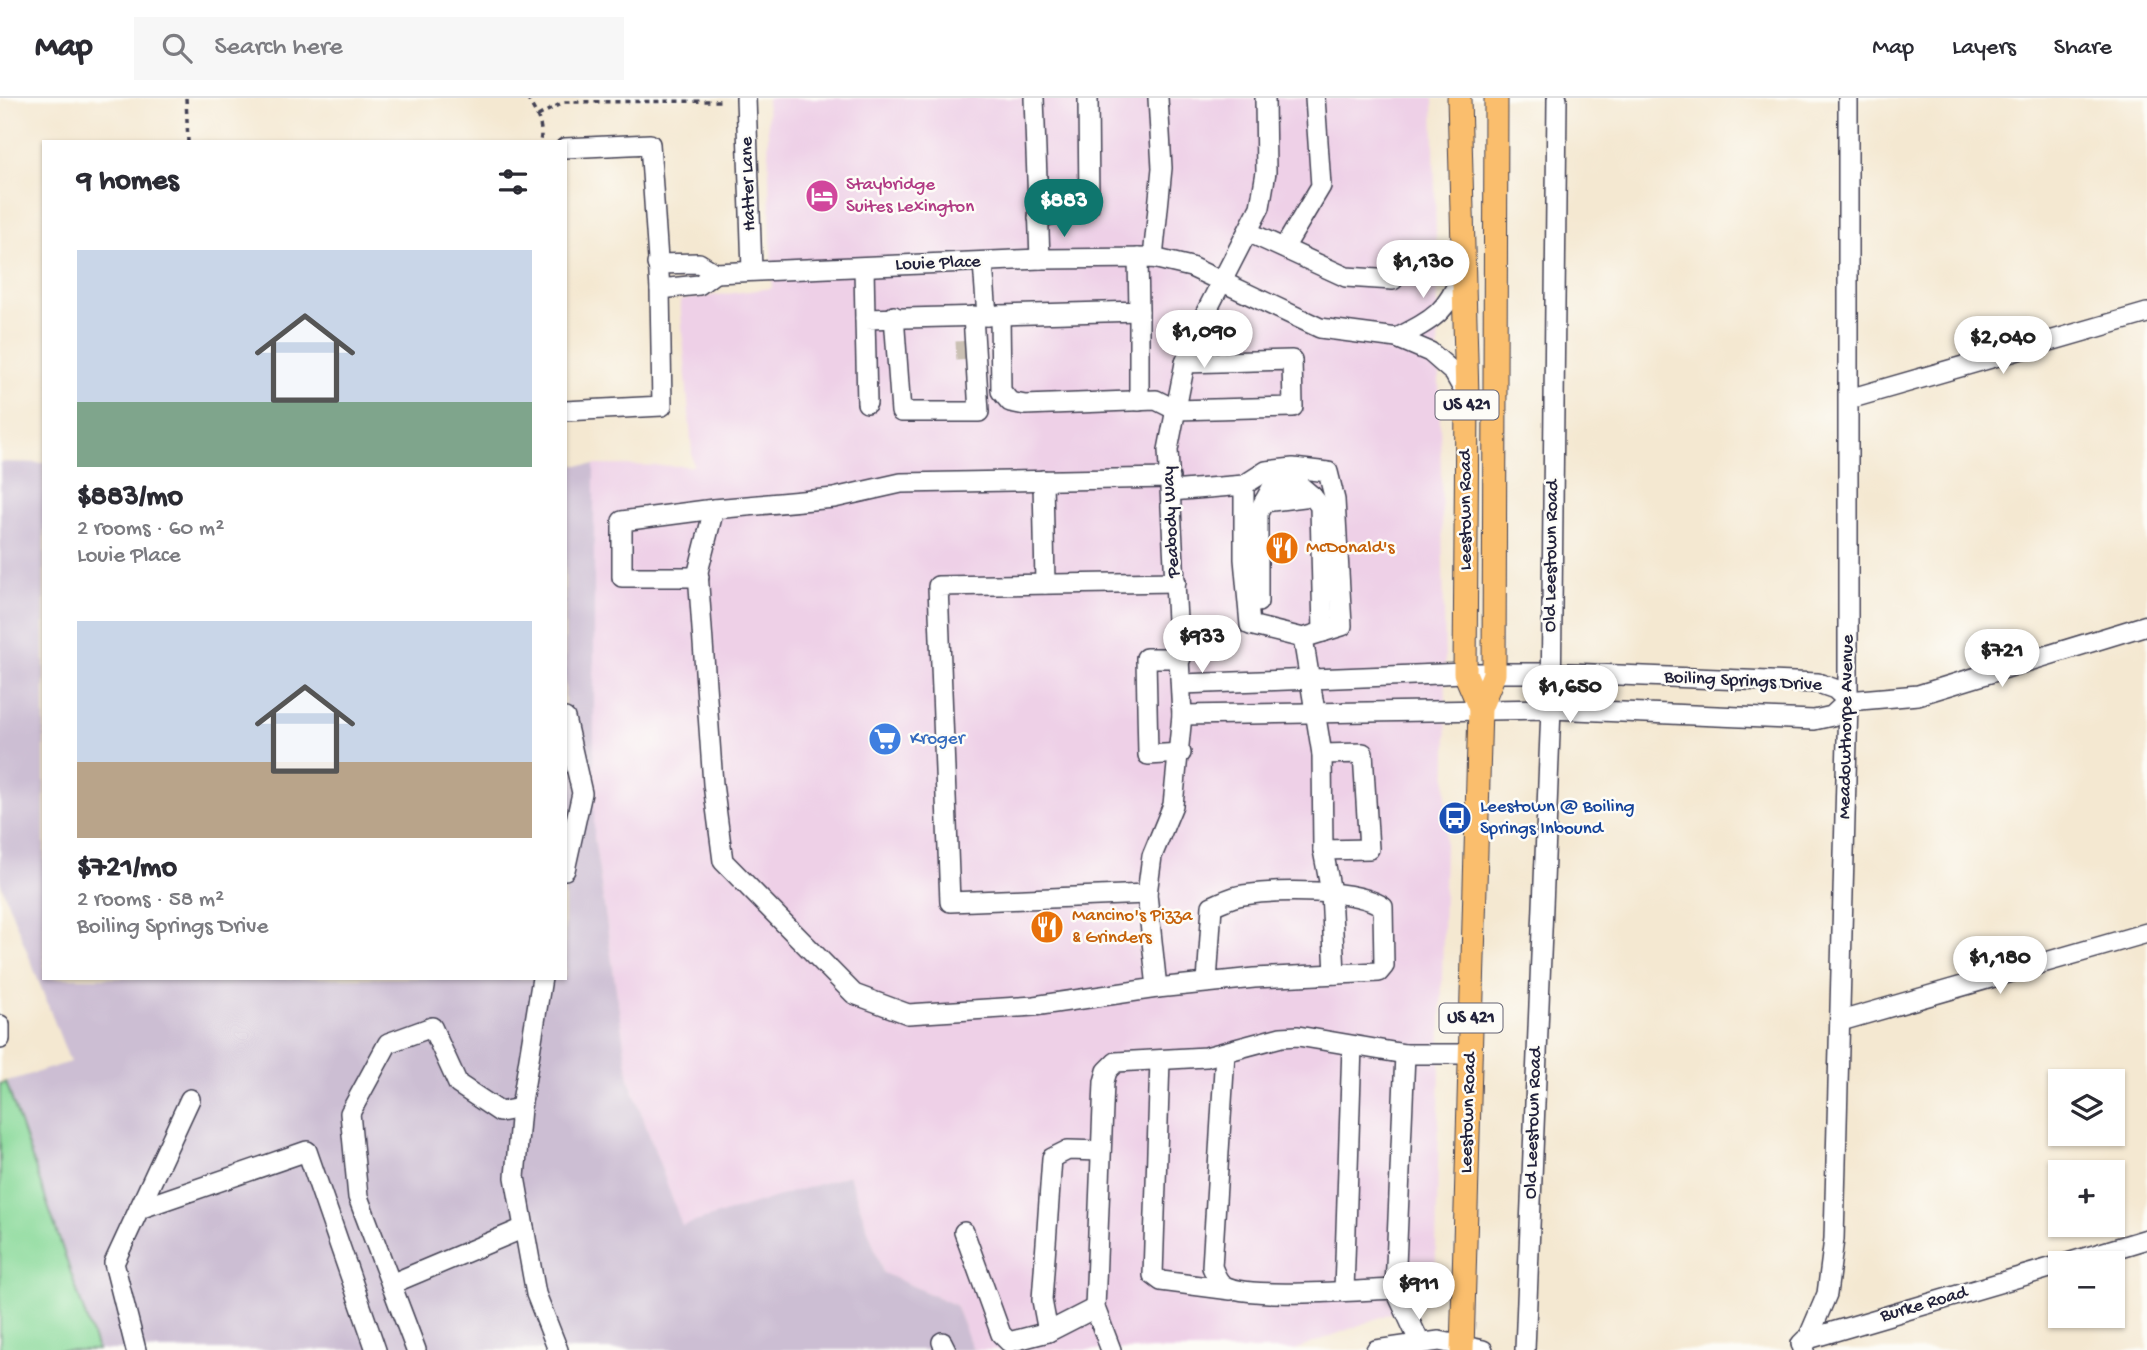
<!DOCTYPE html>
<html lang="en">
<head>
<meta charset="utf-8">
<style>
	:root { --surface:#fff; --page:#f7f7f7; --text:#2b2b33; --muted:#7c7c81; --line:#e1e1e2; --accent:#0f766e }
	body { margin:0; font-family:"Gochi Hand",sans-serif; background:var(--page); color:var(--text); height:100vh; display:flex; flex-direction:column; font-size:26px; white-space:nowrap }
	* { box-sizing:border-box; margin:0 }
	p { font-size:23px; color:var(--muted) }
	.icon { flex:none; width:38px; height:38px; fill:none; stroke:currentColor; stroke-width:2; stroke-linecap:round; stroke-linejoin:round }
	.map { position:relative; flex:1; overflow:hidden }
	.sheet { position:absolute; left:42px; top:42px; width:525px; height:840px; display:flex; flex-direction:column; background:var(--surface); border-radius:0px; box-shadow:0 2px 5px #0004 }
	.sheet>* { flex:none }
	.buttons { position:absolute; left:2048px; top:971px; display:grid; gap:14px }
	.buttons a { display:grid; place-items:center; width:77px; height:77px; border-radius:0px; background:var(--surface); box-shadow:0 2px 5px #0004; font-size:35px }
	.price { position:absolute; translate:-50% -60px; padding:0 16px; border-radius:24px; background:#fff; color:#222; font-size:23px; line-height:46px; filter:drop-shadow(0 2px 4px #0008) }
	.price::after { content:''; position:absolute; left:50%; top:42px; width:21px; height:16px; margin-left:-10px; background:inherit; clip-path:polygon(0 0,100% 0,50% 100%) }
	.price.selected { background:var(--accent); color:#fff }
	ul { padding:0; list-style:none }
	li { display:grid; align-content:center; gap:14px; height:371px; padding:0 35px }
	li span { display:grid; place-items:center; height:217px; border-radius:0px; color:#555 }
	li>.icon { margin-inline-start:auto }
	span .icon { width:126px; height:126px; fill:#fffc; stroke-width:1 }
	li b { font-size:30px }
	h2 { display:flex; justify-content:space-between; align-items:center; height:84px; padding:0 35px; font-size:30px }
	header { display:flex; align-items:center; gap:42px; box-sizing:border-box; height:98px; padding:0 35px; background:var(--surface); border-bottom:2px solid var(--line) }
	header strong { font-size:33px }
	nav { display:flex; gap:38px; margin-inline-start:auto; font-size:24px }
	.search { width:490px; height:63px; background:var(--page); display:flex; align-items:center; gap:18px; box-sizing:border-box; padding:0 24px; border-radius:0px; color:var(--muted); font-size:26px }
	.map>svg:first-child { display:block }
	.built { fill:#eed0e7 }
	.industrial { fill:#ccbed3 }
	.green { fill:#88d999; stroke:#557e6a; stroke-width:2 }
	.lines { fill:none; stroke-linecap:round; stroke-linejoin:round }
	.minor-tunnel { stroke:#cac0b3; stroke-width:19; stroke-dasharray:19 10; stroke-linecap:butt }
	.minor-casing { stroke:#424052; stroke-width:22 }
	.major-casing { stroke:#424052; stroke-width:25 }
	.path { stroke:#424052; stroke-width:3.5; stroke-dasharray:5 5; stroke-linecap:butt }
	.minor { stroke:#fff; stroke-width:19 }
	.major { stroke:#fabe6d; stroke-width:23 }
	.labels { text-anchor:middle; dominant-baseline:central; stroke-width:5; stroke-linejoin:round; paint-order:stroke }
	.shield { fill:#fdfcf7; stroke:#646373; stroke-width:2 }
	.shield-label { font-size:18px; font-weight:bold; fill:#22223b }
	.street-label { font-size:19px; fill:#22223b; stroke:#fdfcf7 }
	.hotel-label { font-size:19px; fill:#b23c85; stroke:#fdfcf7; text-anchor:start }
	.food-label { font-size:19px; fill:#c56008; stroke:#fdfcf7; text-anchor:start }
	.shop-label { font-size:19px; fill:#366cbe; stroke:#fdfcf7; text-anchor:start }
	.transit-label { font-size:19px; fill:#164399; stroke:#fdfcf7; text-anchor:start }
</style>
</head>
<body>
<header>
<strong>Map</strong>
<div class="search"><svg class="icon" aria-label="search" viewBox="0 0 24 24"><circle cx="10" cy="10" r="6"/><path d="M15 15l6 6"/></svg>Search here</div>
<nav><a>Map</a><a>Layers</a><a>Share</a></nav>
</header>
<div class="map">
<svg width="2147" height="1252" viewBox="0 0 2147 1252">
	<rect width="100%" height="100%" fill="#fdfcf7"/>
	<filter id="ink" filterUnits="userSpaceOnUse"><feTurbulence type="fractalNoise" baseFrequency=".0143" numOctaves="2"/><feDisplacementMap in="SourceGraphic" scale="14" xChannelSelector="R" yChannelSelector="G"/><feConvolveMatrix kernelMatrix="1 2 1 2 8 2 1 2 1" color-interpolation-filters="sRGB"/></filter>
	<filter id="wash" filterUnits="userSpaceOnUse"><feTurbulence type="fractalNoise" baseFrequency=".00686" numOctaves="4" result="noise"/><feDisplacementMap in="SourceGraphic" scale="28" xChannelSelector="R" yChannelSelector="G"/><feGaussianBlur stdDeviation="1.57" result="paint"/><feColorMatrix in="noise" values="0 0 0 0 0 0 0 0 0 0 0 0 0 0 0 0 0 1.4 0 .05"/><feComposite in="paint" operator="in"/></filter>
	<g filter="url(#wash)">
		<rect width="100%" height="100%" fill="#f4e8d1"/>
		<path class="built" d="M767,0h666l14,655 -12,543 -140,54h-322l-18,-45 -72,-32 -34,-98 -167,52 -53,-148 -35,-242v-372l99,1 -13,-166 92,-12z"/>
		<path class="industrial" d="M0,364l44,1v515h521v-513h29v372l35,242 53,147 167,-51 34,98 72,32 18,45h-876l-91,-268 64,-20 -70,-180z"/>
		<path class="green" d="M6,984l91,268h-97v-266z"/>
	</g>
	<g filter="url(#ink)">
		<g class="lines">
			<path class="minor-tunnel" d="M965,243l1,21"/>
			<defs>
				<g id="minor">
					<path d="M746,0l6,172"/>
					<path d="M1034,0l6,161"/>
					<path d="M565,50l85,-4 10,145 2,117 -97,5"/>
					<path d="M1038,120l51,-12 -1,-108"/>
					<path d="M1248,134l98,45 47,3"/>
					<path d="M1284,150l37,-62 -6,-88"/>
					<path d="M1153,160l9,-90 -4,-70"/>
					<path d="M983,165l4,53 13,-1 139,-4 -1,-53"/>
					<path d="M657,166l42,-1 16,10"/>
					<path d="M864,169l1,52"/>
					<path d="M715,175l325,-14 113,-1 38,9 129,61 77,10 33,14 24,21 13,23"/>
					<path d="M660,191l39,-4 16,-12"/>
					<path d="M1139,213v90"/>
					<path d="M1000,217l1,76 9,11 15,3 131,-5 20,10 117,-3 -1,-47 -107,3"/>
					<path d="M894,218l7,96h78l-6,-96"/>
					<path d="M1397,240c37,-19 49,-25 65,-64"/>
					<path d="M1849,301l298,-86"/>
					<path d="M867,305l-2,-84 121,-3"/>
					<path d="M1170,380l-269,5 -67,15 -120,11 -16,63 15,212 10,77 131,133 54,20 126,-8 123,-18 -10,-94 5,-38 21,-51 9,-90 -14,-265 17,-87 17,-43 58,-113 6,-35 -1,-74"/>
					<path d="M1043,382l2,104"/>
					<path d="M1171,393l73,-6 22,-14 27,-3 35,4 7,28 7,126 -39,12 -53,-13 -6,-66v-74"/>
					<path d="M1264,404l9,-16 19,-7 20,17"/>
					<path d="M699,479h-77v-56l92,-12"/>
					<path d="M1258,504v-89l6,-11 48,-6 8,10 3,126"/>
					<path d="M1303,540l19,116 1,96 8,42 4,82"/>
					<path d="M1181,560h-35l2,97 33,-2"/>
					<path d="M1182,586l283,-11h104l249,10 17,6 13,12"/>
					<path d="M1182,617l369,-6 263,11 18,-4 16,-15 70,-6 229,-70"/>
					<path d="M565,620l17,75 -17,77"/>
					<path d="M1322,656l41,-1 6,96 -46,1"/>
					<path d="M1147,796l-197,8 -12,-316 238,-4"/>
					<path d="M542,880l-21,130 -6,69 21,117 22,56"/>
					<path d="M1157,890l97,-10 125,-6 5,-6 -1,-59c-26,-19 -107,-17 -140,-12 -10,1 -21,7 -31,11l-5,76"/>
					<path d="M1841,923l306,-88"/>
					<path d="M0,927v14"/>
					<path d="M1225,955l-13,214c3,6 5,14 11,18 23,15 139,5 172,4"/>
					<path d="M1405,956l-10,235 25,54"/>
					<path d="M1160,962l-7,215 8,6 70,9"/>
					<path d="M139,1111l168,-58 69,199"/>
					<path d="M964,1134l37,102 8,8 39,-10 47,-24"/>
					<path d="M2064,1166l83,-25"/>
					<path d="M391,1186l133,-56"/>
					<path d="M1344,1193l8,-245"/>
					<path d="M1048,1234l-6,-32 10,-142 16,-8 33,1"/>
					<path d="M942,1244l4,8"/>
					<path d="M1801,1246l4,-4 255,-75"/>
					<path d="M136,1252l-22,-87 76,-164"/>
					<path d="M416,1252l-58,-153 -8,-84 38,-70 44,-16 26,57 42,28 21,-4"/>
					<path d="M1111,1252l-16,-42 9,-226 3,-11 9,-9 90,-5 75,-20 17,-1 107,18h65"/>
					<path d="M1376,1252l63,-9 44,9"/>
					<path d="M1525,1252l26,-641 6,-611"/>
					<path d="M1803,1252l24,-56 7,-55 14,-538v-603"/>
				</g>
				<g id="major">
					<path d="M1459,0l8,298 -2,277 15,35"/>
					<path d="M1462,1252l18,-642 14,-34 2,-576"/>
				</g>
			</defs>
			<use href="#minor" class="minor-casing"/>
			<use href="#major" class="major-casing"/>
			<g class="path">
				<path d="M186,0l2,44"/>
				<path d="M527,0c9,15 17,26 13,44"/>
				<path d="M538,18l26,-14 156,-1"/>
			</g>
			<use href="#minor" class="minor"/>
			<use href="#major" class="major"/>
		</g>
	</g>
	<defs>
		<symbol id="hotel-disc" viewBox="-11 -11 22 22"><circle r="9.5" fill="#d1479c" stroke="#fdfcf7"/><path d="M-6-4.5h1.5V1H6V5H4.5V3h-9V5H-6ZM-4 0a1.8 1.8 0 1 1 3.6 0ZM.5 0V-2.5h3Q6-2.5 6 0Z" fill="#fff"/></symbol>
		<symbol id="restaurant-disc" viewBox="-11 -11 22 22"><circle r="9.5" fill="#e8710a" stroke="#fdfcf7"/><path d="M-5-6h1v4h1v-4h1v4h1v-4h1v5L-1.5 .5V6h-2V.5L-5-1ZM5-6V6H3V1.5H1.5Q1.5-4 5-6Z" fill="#fff"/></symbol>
		<symbol id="supermarket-disc" viewBox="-11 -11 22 22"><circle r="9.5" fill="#3f7fe0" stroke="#fdfcf7"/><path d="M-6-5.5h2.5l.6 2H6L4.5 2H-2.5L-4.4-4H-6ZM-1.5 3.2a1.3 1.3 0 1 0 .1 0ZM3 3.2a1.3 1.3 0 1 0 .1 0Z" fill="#fff"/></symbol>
		<symbol id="bus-disc" viewBox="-11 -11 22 22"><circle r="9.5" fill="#1a4fb4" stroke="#fdfcf7"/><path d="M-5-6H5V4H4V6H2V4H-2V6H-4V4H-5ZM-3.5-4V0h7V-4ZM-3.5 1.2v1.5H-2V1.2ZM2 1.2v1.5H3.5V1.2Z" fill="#fff"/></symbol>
	</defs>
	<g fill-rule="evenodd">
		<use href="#hotel-disc" x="803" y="79" width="38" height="38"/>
		<use href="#restaurant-disc" x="1263" y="431" width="38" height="38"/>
		<use href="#supermarket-disc" x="866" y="622" width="38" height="38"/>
		<use href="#bus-disc" x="1436" y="701" width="38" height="38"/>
		<use href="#restaurant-disc" x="1028" y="810" width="38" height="38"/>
	</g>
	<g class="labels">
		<g class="shield">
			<rect x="1435.5" y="292.5" width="63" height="29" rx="5"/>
			<rect x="1439.5" y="905.5" width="63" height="29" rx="5"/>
		</g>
		<g class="shield-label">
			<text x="1467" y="307">US 421</text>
			<text x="1471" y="920">US 421</text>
		</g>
		<g class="street-label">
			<text transform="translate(749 86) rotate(-92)">Hatter Lane</text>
			<text transform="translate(938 166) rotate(-2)">Louie Place</text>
			<text transform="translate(1466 412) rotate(-90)">Leestown Road</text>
			<text transform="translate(1172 424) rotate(-93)">Peabody Way</text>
			<text transform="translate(1552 458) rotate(-89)">Old Leestown Road</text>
			<text transform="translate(1743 584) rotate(3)">Boiling Springs Drive</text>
			<text transform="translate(1847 629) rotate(-89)">Meadowthorpe Avenue</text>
			<text transform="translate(1469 1015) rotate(-88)">Leestown Road</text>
			<text transform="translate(1534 1025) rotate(-88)">Old Leestown Road</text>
			<text transform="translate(1924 1207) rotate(-16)">Burke Road</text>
		</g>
		<g class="hotel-label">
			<text x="846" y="87">Staybridge<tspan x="846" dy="22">Suites Lexington</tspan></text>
		</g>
		<g class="food-label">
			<text x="1306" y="450">McDonald's</text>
			<text x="1072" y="818">Mancino's Pizza<tspan x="1072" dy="22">&amp; Grinders</tspan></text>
		</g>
		<g class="shop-label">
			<text x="910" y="641">Kroger</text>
		</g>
		<g class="transit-label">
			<text x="1480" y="709">Leestown @ Boiling<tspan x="1480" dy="22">Springs Inbound</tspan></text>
		</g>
	</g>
</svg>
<div class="buttons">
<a><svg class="icon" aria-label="layers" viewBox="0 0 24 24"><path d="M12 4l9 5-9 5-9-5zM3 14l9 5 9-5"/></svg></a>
<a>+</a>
<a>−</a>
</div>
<b class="price selected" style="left:1064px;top:141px">$883</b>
<b class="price" style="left:1423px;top:202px">$1,130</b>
<b class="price" style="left:1204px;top:272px">$1,090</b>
<b class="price" style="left:2003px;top:278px">$2,040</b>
<b class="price" style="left:1202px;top:577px">$933</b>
<b class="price" style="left:2002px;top:591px">$721</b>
<b class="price" style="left:1570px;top:627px">$1,650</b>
<b class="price" style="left:2000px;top:898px">$1,180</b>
<b class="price" style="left:1419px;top:1224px">$911</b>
<section class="sheet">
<h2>9 homes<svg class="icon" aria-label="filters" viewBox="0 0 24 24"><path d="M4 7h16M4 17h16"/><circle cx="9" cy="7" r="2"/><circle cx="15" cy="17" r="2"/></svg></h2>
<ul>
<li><span style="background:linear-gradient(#c9d6e8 70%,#7fa58c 0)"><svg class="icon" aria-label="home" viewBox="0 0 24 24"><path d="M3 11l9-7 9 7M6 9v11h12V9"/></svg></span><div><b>$883/mo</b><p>2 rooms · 60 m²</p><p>Louie Place</p></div></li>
<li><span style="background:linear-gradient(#c9d6e8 65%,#b9a48a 0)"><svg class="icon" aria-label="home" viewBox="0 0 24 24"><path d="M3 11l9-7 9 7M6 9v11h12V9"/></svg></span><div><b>$721/mo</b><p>2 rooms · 58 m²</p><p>Boiling Springs Drive</p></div></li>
</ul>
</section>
</div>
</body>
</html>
